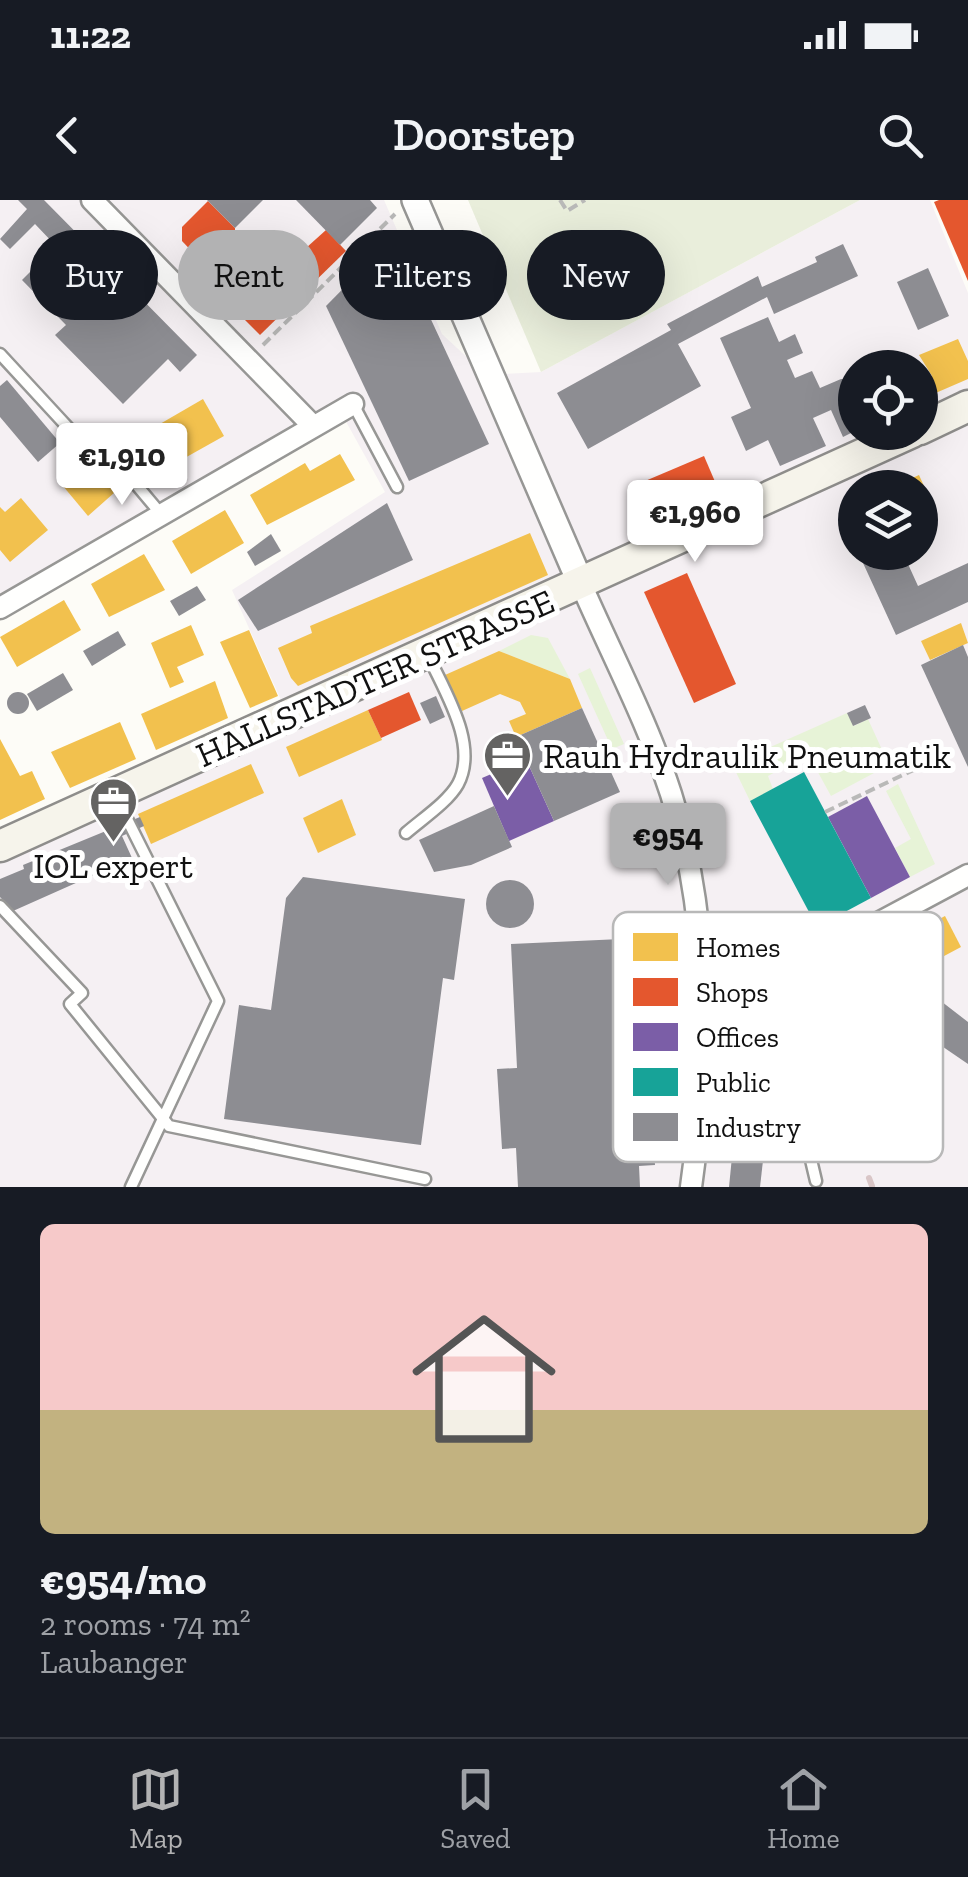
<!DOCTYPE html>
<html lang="en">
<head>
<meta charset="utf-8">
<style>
	:root { --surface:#171b24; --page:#242831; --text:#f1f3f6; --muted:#9ea1a6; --line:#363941; --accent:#b2b2b3 }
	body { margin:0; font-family:"Zilla Slab",serif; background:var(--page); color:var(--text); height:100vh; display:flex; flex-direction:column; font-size:38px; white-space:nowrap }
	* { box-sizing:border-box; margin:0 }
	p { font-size:32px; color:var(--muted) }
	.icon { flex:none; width:55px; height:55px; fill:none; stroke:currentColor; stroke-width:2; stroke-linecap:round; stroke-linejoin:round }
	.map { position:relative; height:987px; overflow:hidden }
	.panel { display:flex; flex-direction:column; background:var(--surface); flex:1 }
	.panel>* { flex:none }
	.banner { position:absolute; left:30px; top:30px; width:910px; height:90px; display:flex; gap:20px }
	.controls { position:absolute; left:838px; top:150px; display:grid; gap:20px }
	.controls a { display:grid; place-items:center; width:100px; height:100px; border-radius:50%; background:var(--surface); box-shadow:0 10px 40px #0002; font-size:50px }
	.price { position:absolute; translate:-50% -85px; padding:0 22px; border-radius:10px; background:#fff; color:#222; font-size:32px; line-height:65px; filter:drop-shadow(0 2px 5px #0008) }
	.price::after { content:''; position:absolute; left:50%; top:60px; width:30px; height:22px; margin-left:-15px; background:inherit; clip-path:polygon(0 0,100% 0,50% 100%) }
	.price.active { background:var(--accent); color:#111 }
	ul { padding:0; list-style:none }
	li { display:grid; align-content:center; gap:20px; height:530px; padding:0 40px }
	li span { display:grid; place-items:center; height:310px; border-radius:15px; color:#555 }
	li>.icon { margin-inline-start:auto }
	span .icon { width:180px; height:180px; fill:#fffc; stroke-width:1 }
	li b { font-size:42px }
	.chip { padding:0 35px; border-radius:45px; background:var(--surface); box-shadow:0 10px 40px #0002; font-size:35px; line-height:90px }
	.chip.active { background:var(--accent); color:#111 }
	.status { display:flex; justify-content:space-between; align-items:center; height:70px; padding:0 50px; background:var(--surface); direction:ltr }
	.status svg { height:28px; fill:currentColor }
	header { display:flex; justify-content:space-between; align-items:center; height:130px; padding:0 40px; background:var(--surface); font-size:45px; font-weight:600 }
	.tabs { display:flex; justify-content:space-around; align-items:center; height:140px; border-top:2px solid var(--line); background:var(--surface); font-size:28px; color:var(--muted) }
	.tabs a { display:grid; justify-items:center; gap:5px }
	.tabs .active { color:var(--accent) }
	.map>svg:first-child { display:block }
	.industrial { fill:#f5f0f3; fill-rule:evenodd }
	.green { fill:#e7f3d7 }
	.cemetery { fill:#e9eedb }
	.homes { fill:#f2c14e }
	.shops { fill:#e4572e }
	.offices { fill:#7b5ea7 }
	.public { fill:#17a398 }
	.industry { fill:#8d8d92 }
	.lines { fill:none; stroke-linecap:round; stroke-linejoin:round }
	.service-casing { stroke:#979795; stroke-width:15 }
	.minor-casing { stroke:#979795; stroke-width:25 }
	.tertiary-casing { stroke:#979795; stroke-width:30 }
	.secondary-casing { stroke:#8e8d8b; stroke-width:35 }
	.path { stroke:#b9b9b8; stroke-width:4; stroke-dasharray:10 5; stroke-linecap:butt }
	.service { stroke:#fffffe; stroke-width:10 }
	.minor { stroke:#fffffe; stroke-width:20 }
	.tertiary { stroke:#fffffe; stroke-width:25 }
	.secondary { stroke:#f6f4eb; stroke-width:30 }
	.rail { stroke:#d9c6c7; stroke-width:6 }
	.labels { text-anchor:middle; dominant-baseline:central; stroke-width:10; stroke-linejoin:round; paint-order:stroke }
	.street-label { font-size:35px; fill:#111; stroke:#fff }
	.poi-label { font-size:35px; fill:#111; stroke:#fff; text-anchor:start }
	.key { fill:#fff; stroke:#b8b8b8; stroke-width:2.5 }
	.key-label { font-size:28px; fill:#111 }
</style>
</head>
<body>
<div class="status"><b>11:22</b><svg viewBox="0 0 49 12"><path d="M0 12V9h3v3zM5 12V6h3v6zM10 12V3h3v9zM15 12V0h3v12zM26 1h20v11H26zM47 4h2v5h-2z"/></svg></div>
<header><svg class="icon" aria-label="back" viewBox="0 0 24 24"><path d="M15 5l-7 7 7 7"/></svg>Doorstep<svg class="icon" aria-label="search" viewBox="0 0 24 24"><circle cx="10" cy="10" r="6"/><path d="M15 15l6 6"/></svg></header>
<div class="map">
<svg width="968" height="987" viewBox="0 0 968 987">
	<rect width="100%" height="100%" fill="#fdfcf7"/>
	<path class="industrial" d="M0,0h384l58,134 44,41 55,-3 319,-172h70l38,93v894h-968v-328l293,-132 -61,-137 153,-98 -41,-74 -344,197zM855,168h65v64h-65zM855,288h65v64h-65z"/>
	<g class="green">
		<path d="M531,435l17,3 22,41 -71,-28z"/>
		<path d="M590,468l34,76 -12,5 -34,-75z"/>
		<path d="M847,513l7,13 14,-7 21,46 -58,31 -23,-42 -40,22 5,13 -23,12 -18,-37z"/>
		<path d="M898,584l37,80 -25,13 -15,-29 16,-9 -25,-48z"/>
	</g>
	<path class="cemetery" d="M468,0h392l-319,172z"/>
	<g class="homes">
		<path d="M958,139l10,22v18l-37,16 -7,-15 8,-4 -13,-21z"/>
		<path d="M203,199l21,37 -50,28 -21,-36z"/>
		<path d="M93,250l30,35 -35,31 -30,-36z"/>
		<path d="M340,254l15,26 -88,45 -17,-30 55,-32 5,8z"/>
		<path d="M919,275l14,31 -13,6v-24h-29z"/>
		<path d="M21,298l27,32 -38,32 -10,-12v-43l5,5z"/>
		<path d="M225,310l19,33 -53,31 -19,-33z"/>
		<path d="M530,333l18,42 -250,111 -7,-8 -13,-30 34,-15 -2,-7z"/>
		<path d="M144,354l21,36 -56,27 -18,-33z"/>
		<path d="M64,400l17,30 -64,37 -17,-30z"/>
		<path d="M961,423l7,20 -38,17 -9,-19z"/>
		<path d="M191,425l13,30 -27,12 7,15 -14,6 -19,-45z"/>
		<path d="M249,430l29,66 -28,12 -30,-66z"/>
		<path d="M499,451l71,28 12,29 -66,29 -7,-16 17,-7 -6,-12 -20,-8 -38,17 -17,-36z"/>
		<path d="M215,481l13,37 -72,32 -15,-36z"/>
		<path d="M368,510l14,30 -83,37 -13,-30z"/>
		<path d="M120,522l16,37 -66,29 -19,-36z"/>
		<path d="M0,539l20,37 12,-5 13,28 -45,21z"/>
		<path d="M251,564l13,29 -113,51 -13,-30z"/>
		<path d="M342,599l14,36 -38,18 -15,-35z"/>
		<path d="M945,716l16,31 -30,16 -16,-31z"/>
	</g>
	<g class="shops">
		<path d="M939,0h29v81l-34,-79z"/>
		<path d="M208,1l27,27v14l-20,19h-14l-19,-20v-14z"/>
		<path d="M326,30l20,21 -86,84 -24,-24z"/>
		<path d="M704,256l12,28 -73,31 -12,-28z"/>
		<path d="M687,373l49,111 -42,19 -50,-111z"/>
		<path d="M409,492l12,28 -40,18 -13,-28z"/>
	</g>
	<g class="offices">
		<path d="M526,559l28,62 -45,20 -27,-63z"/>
		<path d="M867,596l43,81 -39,21 -43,-81z"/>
	</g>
	<path class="public" d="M804,572l67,126 -54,29 -67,-126z"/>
	<g class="industry">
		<path d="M18,0h26l153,155 -17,17 -12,-13 -45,45 -68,-69 11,-10 -44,-45 34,-34 -21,-22 -25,25 -10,-10 27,-30z"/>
		<path d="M207,0h56l-28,28z"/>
		<path d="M296,0h74l7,8 -37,37z"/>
		<path d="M393,38l96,206 -80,37 -83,-175z"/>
		<path d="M843,44l15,32 -84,38 -7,-17 -89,47 23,42 -113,63 -31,-56 114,-63 -4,-6 91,-48 4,11 55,-25 -2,-5z"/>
		<path d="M928,68l21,48 -31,14 -21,-48z"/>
		<path d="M768,117l11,25 16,-8 8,19 -16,7 8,18 17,-7 8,17 21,-9h14v52l-12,6 -12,-27 -18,8 13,28 -46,20 -12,-26 -22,11 -15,-34 20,-9 -31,-70z"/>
		<path d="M7,180l53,63 -22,19 -38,-45v-31z"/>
		<path d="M387,303l26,57 -155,71 -20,-31z"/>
		<path d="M271,334l10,17 -26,15 -8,-14z"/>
		<path d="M858,352h33l7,16 10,-4 10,22 50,-23v39l-72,33z"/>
		<path d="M197,386l9,14 -27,16 -9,-15z"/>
		<path d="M118,431l8,14 -34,21 -9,-15z"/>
		<path d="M963,445l5,12v110l-47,-102z"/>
		<path d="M63,473l10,17 -36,21 -10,-17z"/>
		<circle cx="18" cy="503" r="11"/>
		<path d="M436,496l9,21 -15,7 -10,-21z"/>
		<path d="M865,505l6,13 -18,8 -6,-13z"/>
		<path d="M582,508l38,84 -66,29 -38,-84z"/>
		<path d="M494,606l18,41 -41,18 -37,7 -15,-32z"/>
		<path d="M140,617l4,9 -22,10 10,22 -119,53 -13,-14v-18l24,-10 -1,-4z"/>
		<path d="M303,677l162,22 -11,81 -11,-2 -22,167 -197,-26 15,-114 32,5 15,-112z"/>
		<circle cx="510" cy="704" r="24"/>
		<path d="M643,738l12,227 -16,1 1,21h-122l-2,-39 -14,1 -5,-80 20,-1 -6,-124z"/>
		<path d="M902,771l66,51v42l-57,-39 -33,-30z"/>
		<path d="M739,886l32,4 -11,97h-31z"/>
	</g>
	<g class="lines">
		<defs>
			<g id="service">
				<path d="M0,154l73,79 35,18 53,63"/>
				<path d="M353,204l44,83"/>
				<path d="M116,597l102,204 -87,186"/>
				<path d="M406,633c16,-14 42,-31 52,-49 21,-40 -14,-93 -30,-129"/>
				<path d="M0,706l82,87 -12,11 99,122 256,53"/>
				<path d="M737,760l11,53"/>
				<path d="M704,811l66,3 10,15 36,152"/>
			</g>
			<g id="minor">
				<path d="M92,0l221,226"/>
				<path d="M581,384c30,69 67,139 90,210 40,126 38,264 20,393"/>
				<path d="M0,408l353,-204"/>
				<path d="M869,728l99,-53"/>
			</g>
			<path id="tertiary" d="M415,0l166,384"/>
			<g id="secondary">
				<path d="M920,229l48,-23"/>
				<path d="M0,646l912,-414"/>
			</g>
		</defs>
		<use href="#service" class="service-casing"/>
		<use href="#minor" class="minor-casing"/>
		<use href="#tertiary" class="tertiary-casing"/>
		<use href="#secondary" class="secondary-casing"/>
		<g class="path">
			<path d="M560,0l7,11 18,-11"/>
			<path d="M263,145l132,-131"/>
			<path d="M825,612l101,-48"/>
		</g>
		<use href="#service" class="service"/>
		<use href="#minor" class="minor"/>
		<use href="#tertiary" class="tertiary"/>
		<use href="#secondary" class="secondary"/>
		<path class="rail" d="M869,978l3,8"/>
	</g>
	<defs>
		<symbol id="office-pin" viewBox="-11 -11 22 30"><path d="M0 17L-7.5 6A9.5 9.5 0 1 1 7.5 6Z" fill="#646362" stroke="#fff"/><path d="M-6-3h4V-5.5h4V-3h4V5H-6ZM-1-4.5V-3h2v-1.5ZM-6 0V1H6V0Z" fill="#fff"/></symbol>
	</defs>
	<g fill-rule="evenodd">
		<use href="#office-pin" x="480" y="528" width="55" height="75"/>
		<use href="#office-pin" x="86" y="574" width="55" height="75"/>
	</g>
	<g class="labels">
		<g class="street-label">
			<text transform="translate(375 478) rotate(-24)">HALLSTADTER STRASSE</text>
		</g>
		<g class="poi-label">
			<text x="543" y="556">Rauh Hydraulik Pneumatik</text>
			<text x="113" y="666" text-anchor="middle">IOL expert</text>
		</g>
	</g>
	<rect x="613" y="712" width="330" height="250" rx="15" class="key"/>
	<rect x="633" y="733" width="45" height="28" fill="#f2c14e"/>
	<rect x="633" y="778" width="45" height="28" fill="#e4572e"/>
	<rect x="633" y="823" width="45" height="28" fill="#7b5ea7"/>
	<rect x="633" y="868" width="45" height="28" fill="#17a398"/>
	<rect x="633" y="913" width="45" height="28" fill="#8d8d92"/>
	<g class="key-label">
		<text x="696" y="757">Homes</text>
		<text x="696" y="802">Shops</text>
		<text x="696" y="847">Offices</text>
		<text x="696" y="892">Public</text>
		<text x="696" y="937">Industry</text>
	</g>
</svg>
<div class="controls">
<a><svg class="icon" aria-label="locate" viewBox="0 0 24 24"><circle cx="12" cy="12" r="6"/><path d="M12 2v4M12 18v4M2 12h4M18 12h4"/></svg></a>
<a><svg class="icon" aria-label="layers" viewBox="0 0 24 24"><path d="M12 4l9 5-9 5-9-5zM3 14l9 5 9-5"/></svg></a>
</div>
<b class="price" style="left:122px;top:308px">€1,910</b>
<b class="price" style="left:695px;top:365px">€1,960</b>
<b class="price active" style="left:668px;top:688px">€954</b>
<div class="banner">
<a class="chip">Buy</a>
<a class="chip active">Rent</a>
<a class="chip">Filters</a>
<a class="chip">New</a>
</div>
</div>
<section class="panel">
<ul>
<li><span style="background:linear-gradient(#f6c9c9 60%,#c2b280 0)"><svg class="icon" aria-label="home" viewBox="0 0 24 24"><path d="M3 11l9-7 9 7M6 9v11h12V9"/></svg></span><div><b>€954/mo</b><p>2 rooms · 74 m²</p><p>Laubanger</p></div></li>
</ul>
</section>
<nav class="tabs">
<a class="active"><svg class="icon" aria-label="map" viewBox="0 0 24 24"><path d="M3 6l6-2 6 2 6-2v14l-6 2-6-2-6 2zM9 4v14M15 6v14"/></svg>Map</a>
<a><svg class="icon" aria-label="saved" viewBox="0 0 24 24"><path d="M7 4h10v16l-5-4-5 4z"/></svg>Saved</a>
<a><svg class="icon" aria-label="home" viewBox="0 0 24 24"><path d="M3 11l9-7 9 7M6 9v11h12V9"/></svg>Home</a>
</nav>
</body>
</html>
